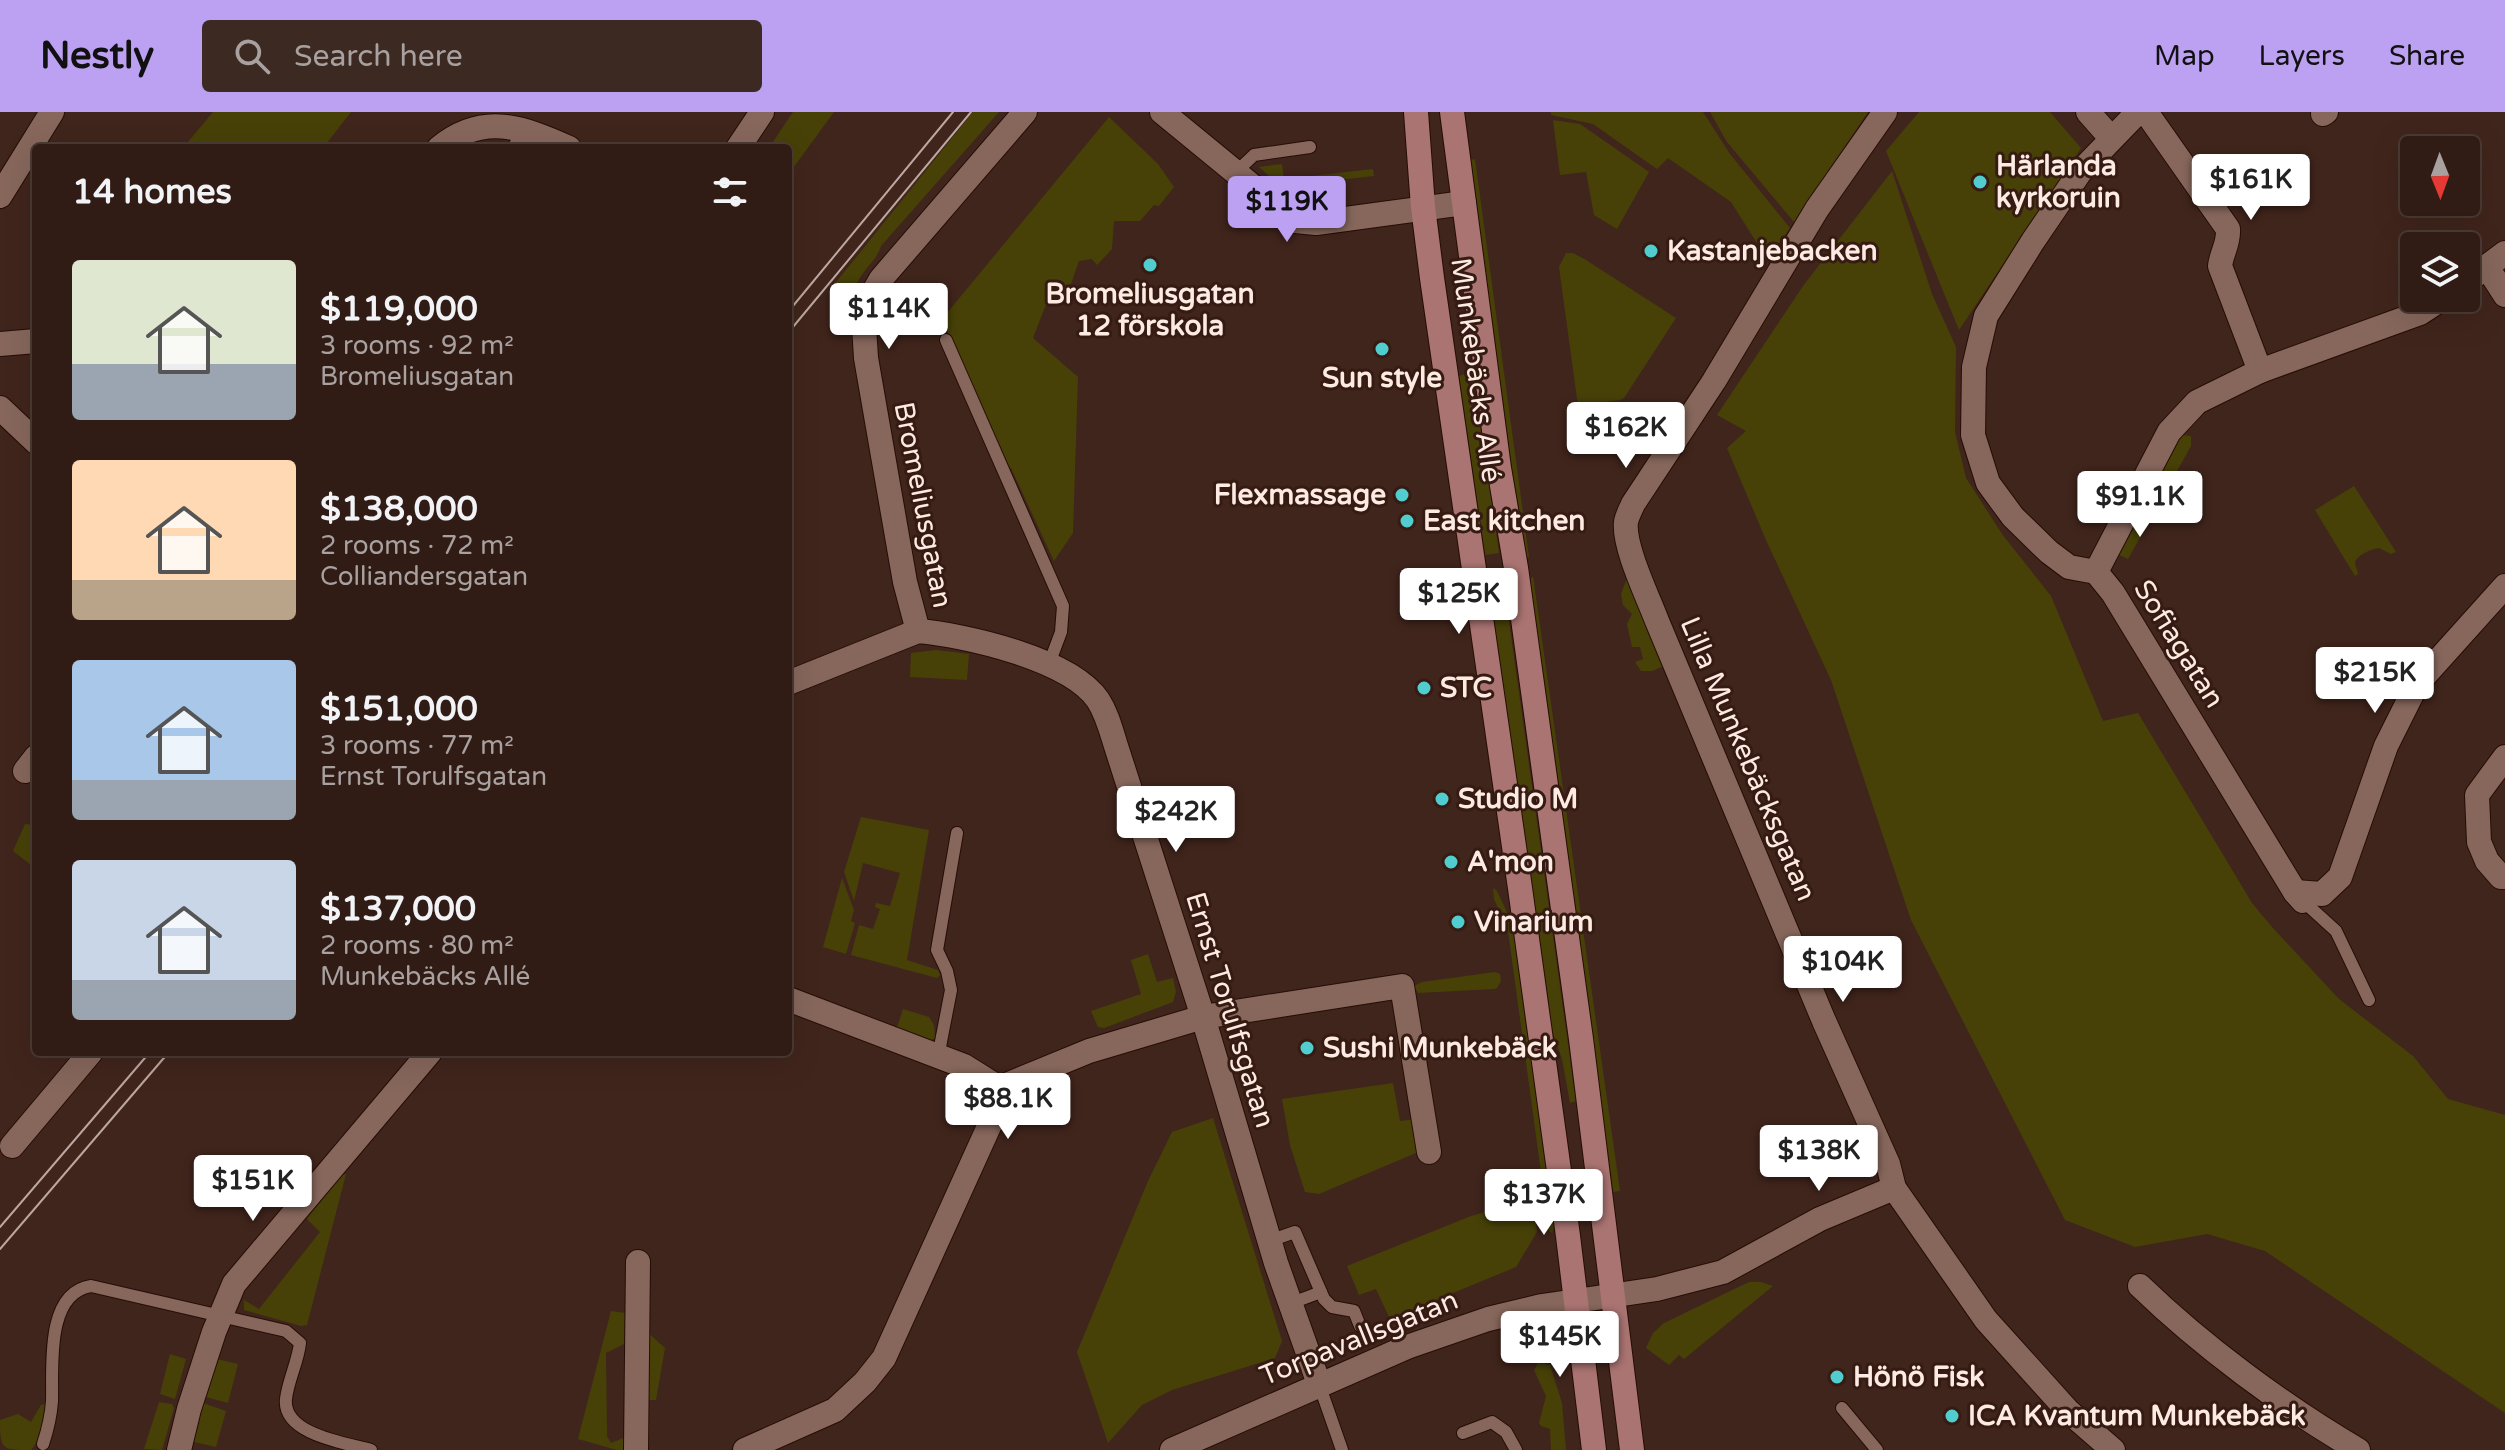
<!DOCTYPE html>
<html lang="en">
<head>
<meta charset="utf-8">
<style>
	:root { --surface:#301c15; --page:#3c2922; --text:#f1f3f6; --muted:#a8a1a0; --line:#4b3a34; --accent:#bca0f2 }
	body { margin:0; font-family:"Varela Round",sans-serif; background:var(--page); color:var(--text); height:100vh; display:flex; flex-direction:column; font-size:30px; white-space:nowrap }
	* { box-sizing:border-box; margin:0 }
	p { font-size:26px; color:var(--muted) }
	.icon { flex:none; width:44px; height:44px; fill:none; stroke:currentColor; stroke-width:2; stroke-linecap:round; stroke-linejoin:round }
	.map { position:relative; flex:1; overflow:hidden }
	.sheet { position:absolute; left:32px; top:32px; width:760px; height:912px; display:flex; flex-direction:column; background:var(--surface); border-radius:8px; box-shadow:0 8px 32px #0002,0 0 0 2px var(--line) }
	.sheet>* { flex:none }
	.needle { width:52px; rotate:179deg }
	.buttons { position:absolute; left:2400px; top:24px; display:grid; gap:16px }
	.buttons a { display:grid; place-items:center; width:80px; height:80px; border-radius:8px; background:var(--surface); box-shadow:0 8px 32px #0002,0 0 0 2px var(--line); font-size:40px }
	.price { position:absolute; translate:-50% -68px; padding:0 18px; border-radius:8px; background:#fff; color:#222; font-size:26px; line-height:52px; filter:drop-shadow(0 2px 4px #0008) }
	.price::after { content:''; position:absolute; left:50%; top:48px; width:24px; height:18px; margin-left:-12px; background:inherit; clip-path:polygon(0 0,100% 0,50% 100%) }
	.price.active { background:var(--accent); color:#111 }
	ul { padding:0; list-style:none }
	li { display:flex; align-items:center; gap:24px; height:200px; padding:0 40px }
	li span { display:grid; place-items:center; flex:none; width:224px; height:160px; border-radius:8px; color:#555 }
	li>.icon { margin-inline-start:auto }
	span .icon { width:96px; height:96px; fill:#fffc; stroke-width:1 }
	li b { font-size:34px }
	h2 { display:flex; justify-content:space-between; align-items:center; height:96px; padding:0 40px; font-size:34px }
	header { display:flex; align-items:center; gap:48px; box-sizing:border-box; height:112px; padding:0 40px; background:var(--accent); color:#111 }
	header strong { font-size:38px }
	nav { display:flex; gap:44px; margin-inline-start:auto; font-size:28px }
	.search { width:560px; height:72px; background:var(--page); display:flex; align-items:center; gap:20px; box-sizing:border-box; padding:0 28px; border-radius:8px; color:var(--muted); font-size:30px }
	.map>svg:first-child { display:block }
	.green { fill:#474108 }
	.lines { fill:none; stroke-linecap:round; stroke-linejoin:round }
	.lane-casing { stroke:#260d06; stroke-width:14 }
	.street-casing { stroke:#260d06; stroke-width:26 }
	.secondary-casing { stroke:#260d06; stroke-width:26 }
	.lane { stroke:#87675c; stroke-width:12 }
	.street { stroke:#87675c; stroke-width:24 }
	.secondary { stroke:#aa7472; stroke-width:24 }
	.tram { stroke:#bda8a1; stroke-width:2 }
	.poi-dot { fill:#52cdcf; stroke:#361b12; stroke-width:3 }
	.labels { text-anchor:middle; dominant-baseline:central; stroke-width:6; stroke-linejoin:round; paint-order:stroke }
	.poi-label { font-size:28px; font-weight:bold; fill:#fceae3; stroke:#361b12; text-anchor:start }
	.street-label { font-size:28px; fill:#fceae3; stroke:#361b12 }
</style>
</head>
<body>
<header>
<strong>Nestly</strong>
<div class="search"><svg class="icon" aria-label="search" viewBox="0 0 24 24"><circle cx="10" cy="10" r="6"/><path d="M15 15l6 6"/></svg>Search here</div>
<nav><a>Map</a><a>Layers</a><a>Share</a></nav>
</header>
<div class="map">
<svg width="2505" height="1338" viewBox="0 0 2505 1338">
	<rect width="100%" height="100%" fill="#40251c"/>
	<g class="green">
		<path d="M213,0h138l-28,36h-140z"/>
		<path d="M793,0h41l-46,63v-27h-19z"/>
		<path d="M973,0h26l-118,134c-5,17 -21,24 -25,42l-11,4 -12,-6z"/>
		<path d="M1551,0h152l27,42 60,74 -19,26h-7l-33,-52 -63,-44 -11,11 -64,-45 -42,-9z"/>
		<path d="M1710,0h158l-74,110 -67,-80z"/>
		<path d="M1919,0h131l31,36 -122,182 -73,-179z"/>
		<path d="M1109,5l49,47 16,23 -15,19 -5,-1 -14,16h-26l-2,28 -15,16 -5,-6 -13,2 -8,23 -19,5 -19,49 45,39 -5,156 -19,28 -43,-93 -4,-2 -65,-147z"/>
		<path d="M1553,8l27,4 69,48 -32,57 -23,-14 -8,-43 -26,3z"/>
		<path d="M1475,47l54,398 -5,1 -54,-398z"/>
		<path d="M1282,52l2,15 89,-10 1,7 -80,9 1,14 -36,-32z"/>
		<path d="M1892,59l40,123 24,53 -1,85 11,46 36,56 49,62 52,125 35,-8 114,190 20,24 67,72 74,57 35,43 57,16v298l-240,-162 -58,-17 -72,13 -70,-27 -154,-300 -80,-240 -65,-140 -39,-92 19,-17 -29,-16 86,-129z"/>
		<path d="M1566,141h7l13,7 90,58 -52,80 -4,2 -42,6 -19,-139z"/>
		<path d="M1467,261l11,36 21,144 -14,2 -26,-179z"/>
		<path d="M2181,323l10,1v10l-63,113 -13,-6z"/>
		<path d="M2354,374l42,66 -5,2 -12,-6c-7,1 -23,7 -24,15 0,4 3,7 3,11l-3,2 -40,-66z"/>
		<path d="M1533,464l87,615 -7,1 -84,-611z"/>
		<path d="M1627,466l37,88 -12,5h-11l-6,-9 8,-3 -3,-12h-8l-5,-23 5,-10 -9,-9 -2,-11z"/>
		<path d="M1504,474l72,515 -6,2 -8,-44 -11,-31 -63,-439z"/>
		<path d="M936,538l33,4 -2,26 -57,-3 1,-24z"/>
		<path d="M861,705l68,13 -22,130 31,10 2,5 -3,3 -86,-23 8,-30 14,4 7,-20 -5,-2 1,-4 14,3 10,-33 -37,-10 -9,38 -10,-29z"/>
		<path d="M25,712l11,1v44l-23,-18z"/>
		<path d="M842,766l12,32 -3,11 4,2 -9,31 -23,-7z"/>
		<path d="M1493,776l4,3 16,34 41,302 -2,6 -3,-2 -41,-300 -14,-32z"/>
		<path d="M1148,842l9,28 16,-4 3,14 -3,10 -69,26 -6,-1 -7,-16 50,-17 -10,-34z"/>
		<path d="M1495,860l5,2 1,7 -4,7 -3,1 -76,4 -4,-7 8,-4z"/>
		<path d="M903,897l26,8 5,8 1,13 -4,2 -34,-12z"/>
		<path d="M1393,971l7,38 17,-2 6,31 -104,44 -14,-2 -15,-47 -8,-46z"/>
		<path d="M1213,1006l69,223 -7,17 -103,32 -30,15 -34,38 -31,-91 71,-171 24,-49z"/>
		<path d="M346,1062l-39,151 -6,1 -57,-16v-10l15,9 61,-77 -13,-13 1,-2 34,-42z"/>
		<path d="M1532,1087l5,33 -21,35 -126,52 -14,-30 -17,6 -12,-29 124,-50z"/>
		<path d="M1749,1170h12l12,4 -89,73 -5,-4 -10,10 -23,-17 7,-15 11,-10z"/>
		<path d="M611,1199l15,2v30l-20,10 1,83 4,7 15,-6 1,13h-10l-39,-11z"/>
		<path d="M645,1218l20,18 -9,52h-11z"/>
		<path d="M170,1242l16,5 -11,40 -15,-5z"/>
		<path d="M217,1247l21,5 -10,39 -22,-6z"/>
		<path d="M1538,1251l12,2 12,38 4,47h-15l-1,-21 -9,-3 -2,-3 7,-27 -12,-26z"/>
		<path d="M159,1290l13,2 2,4 -12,42 -18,-1z"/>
		<path d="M203,1291l23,8 -10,36 -22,-5z"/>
		<path d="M45,1292c4,14 -4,34 -14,46 -29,0 -31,0 -31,-30l18,-6 13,8 10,-17z"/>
	</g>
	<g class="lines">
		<defs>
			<g id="lane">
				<path d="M513,36l12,-20"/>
				<path d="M1235,61l19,-18 56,-8"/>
				<path d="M946,228l117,266 -2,26 -12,32"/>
				<path d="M2303,789l33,30 33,69"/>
				<path d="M938,945l13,-67 -4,-19 -10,-21 20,-117"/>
				<path d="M1269,1129l26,-9 29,67 8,8 22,4 6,15"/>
				<path d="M1289,1192l32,-12"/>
				<path d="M1319,1272l23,66"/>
				<path d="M1842,1296l35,42"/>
				<path d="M1463,1321l29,-11 14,10 10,18"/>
				<path d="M43,1332c5,-15 8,-28 9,-43 1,-33 -7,-108 39,-115l195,45 14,12c-2,19 -12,37 -14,56 -4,35 59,44 85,51"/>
			</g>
			<g id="street">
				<path d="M1162,0l133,109 21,2 148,-20"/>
				<path d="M1885,0l-68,97 -103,172 -81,123c-2,5 -6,12 -7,18 -3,24 22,75 31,99l167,400 64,143 6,24 92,132 82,91 45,39"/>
				<path d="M2088,0l23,26"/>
				<path d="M2146,0l82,117c1,15 -6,22 -8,37l40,105"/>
				<path d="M2323,2l3,-2"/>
				<path d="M439,36c44,-36 83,-21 130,0"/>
				<path d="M738,36l24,-36"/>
				<path d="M0,84l52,-84"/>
				<path d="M2487,155l18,28"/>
				<path d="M2466,170l39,-29"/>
				<path d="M0,232l36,-3"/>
				<path d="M0,296l36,34"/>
				<path d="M2096,460l-27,-5 -20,-15 -36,-35 -25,-34 -15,-48 1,-68 12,-51 47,-75 47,-69 58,-60"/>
				<path d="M918,519l-13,-49 -39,-224 -2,-32 2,-21 15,-26 144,-167"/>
				<path d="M788,571l130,-52c47,4 152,28 180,69 9,14 13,30 18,46l87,271 73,246 43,121"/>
				<path d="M2505,645l-28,38 2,47 8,19 14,16h4"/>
				<path d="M25,659l11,-14"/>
				<path d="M2295,780l27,2 18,-17 46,-131 31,-62 88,-98"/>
				<path d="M2303,789l-8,-9 -182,-299 -17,-21 73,-140 28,-30 63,-31 160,-58 23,-15"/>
				<path d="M788,887l176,67 35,22"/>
				<path d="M12,1034l79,-94"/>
				<path d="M2140,1174c62,60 143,120 218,164"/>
				<path d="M179,1338l10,-41 25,-77 20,-48 196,-232"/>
				<path d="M636,1338l2,-188"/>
				<path d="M745,1338l90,-40 30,-28 19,-24 107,-236 8,-34 90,-37 114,-34 199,-31 27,166"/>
				<path d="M1172,1338l235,-103 81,-28 54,-13 115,-17 66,-17 97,-53 74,-31"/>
			</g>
			<g id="secondary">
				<path d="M1416,0l7,95 9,71 88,610 48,348 26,214"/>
				<path d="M1452,0l47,356 17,100 65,471 51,411"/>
			</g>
		</defs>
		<use href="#lane" class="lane-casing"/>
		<use href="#street" class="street-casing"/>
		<use href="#secondary" class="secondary-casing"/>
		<use href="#lane" class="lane"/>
		<use href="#street" class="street"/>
		<use href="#secondary" class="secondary"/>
		<g class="tram">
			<path d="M788,200l165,-200"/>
			<path d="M788,221l183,-221"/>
			<path d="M0,1115l150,-175"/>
			<path d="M0,1137l169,-197"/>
		</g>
	</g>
	<g class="poi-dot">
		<circle cx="1980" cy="70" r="8"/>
		<circle cx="1651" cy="139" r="8"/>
		<circle cx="1150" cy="153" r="8"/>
		<circle cx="1382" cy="237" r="8"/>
		<circle cx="1402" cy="383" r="8"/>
		<circle cx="1407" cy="409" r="8"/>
		<circle cx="1424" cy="576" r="8"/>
		<circle cx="1442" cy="687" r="8"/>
		<circle cx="1451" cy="750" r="8"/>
		<circle cx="1458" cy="810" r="8"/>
		<circle cx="1307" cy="936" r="8"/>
		<circle cx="1837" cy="1265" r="8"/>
		<circle cx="1952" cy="1304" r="8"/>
	</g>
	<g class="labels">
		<g class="poi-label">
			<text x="1996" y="54">Härlanda<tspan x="1996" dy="32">kyrkoruin</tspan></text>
			<text x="1667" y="139">Kastanjebacken</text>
			<text x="1150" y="182" text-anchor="middle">Bromeliusgatan<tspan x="1150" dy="32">12 förskola</tspan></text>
			<text x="1382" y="266" text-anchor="middle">Sun style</text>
			<text x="1386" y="383" text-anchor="end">Flexmassage</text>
			<text x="1423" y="409">East kitchen</text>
			<text x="1440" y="576">STC</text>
			<text x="1458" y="687">Studio M</text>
			<text x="1467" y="750">A'mon</text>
			<text x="1474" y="810">Vinarium</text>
			<text x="1323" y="936">Sushi Munkebäck</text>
			<text x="1853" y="1265">Hönö Fisk</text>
			<text x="1968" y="1304">ICA Kvantum Munkebäck</text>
		</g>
		<g class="street-label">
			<text transform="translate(1476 258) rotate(82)">Munkebäcks Allé</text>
			<text transform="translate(923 393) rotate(79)">Bromeliusgatan</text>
			<text transform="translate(2179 532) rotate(58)">Sofiagatan</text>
			<text transform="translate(1748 647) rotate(67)">Lilla Munkebäcksgatan</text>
			<text transform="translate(1230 898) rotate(73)">Ernst Torulfsgatan</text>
			<text transform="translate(1359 1226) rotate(-22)">Torpavallsgatan</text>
		</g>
	</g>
</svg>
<div class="buttons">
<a><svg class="needle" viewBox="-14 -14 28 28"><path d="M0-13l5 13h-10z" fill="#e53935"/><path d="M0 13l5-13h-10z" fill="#a8a1a0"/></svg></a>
<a><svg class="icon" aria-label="layers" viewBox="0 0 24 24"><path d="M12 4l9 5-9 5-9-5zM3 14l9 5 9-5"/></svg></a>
</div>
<b class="price" style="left:2251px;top:110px">$161K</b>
<b class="price active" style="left:1287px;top:132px">$119K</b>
<b class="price" style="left:889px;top:239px">$114K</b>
<b class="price" style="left:1626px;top:358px">$162K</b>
<b class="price" style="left:2140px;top:427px">$91.1K</b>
<b class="price" style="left:1459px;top:524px">$125K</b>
<b class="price" style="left:2375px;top:603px">$215K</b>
<b class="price" style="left:1176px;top:742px">$242K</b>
<b class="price" style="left:1843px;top:892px">$104K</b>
<b class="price" style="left:1008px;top:1029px">$88.1K</b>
<b class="price" style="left:1819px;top:1081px">$138K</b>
<b class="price" style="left:253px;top:1111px">$151K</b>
<b class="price" style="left:1544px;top:1125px">$137K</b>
<b class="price" style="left:1560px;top:1267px">$145K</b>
<section class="sheet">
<h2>14 homes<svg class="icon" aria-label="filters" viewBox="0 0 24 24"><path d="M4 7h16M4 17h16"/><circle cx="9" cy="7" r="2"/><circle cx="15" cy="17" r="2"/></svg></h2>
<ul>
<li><span style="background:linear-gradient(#dfe7d0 65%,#9aa5b1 0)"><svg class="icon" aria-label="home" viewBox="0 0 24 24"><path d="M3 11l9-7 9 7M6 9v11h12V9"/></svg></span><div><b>$119,000</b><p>3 rooms · 92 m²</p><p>Bromeliusgatan</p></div></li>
<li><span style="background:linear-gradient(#ffd9b3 75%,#b9a48a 0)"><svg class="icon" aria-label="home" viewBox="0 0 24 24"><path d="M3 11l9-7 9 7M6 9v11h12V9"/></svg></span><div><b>$138,000</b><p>2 rooms · 72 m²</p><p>Colliandersgatan</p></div></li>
<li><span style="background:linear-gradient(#a9c7e8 75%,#9aa5b1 0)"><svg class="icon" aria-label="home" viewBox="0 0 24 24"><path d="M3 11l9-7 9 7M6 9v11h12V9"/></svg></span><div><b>$151,000</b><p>3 rooms · 77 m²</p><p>Ernst Torulfsgatan</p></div></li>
<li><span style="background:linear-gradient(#c9d6e8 75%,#9aa5b1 0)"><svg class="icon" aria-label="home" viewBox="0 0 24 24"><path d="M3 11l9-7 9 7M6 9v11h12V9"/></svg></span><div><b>$137,000</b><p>2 rooms · 80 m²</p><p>Munkebäcks Allé</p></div></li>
</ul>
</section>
</div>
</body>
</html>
